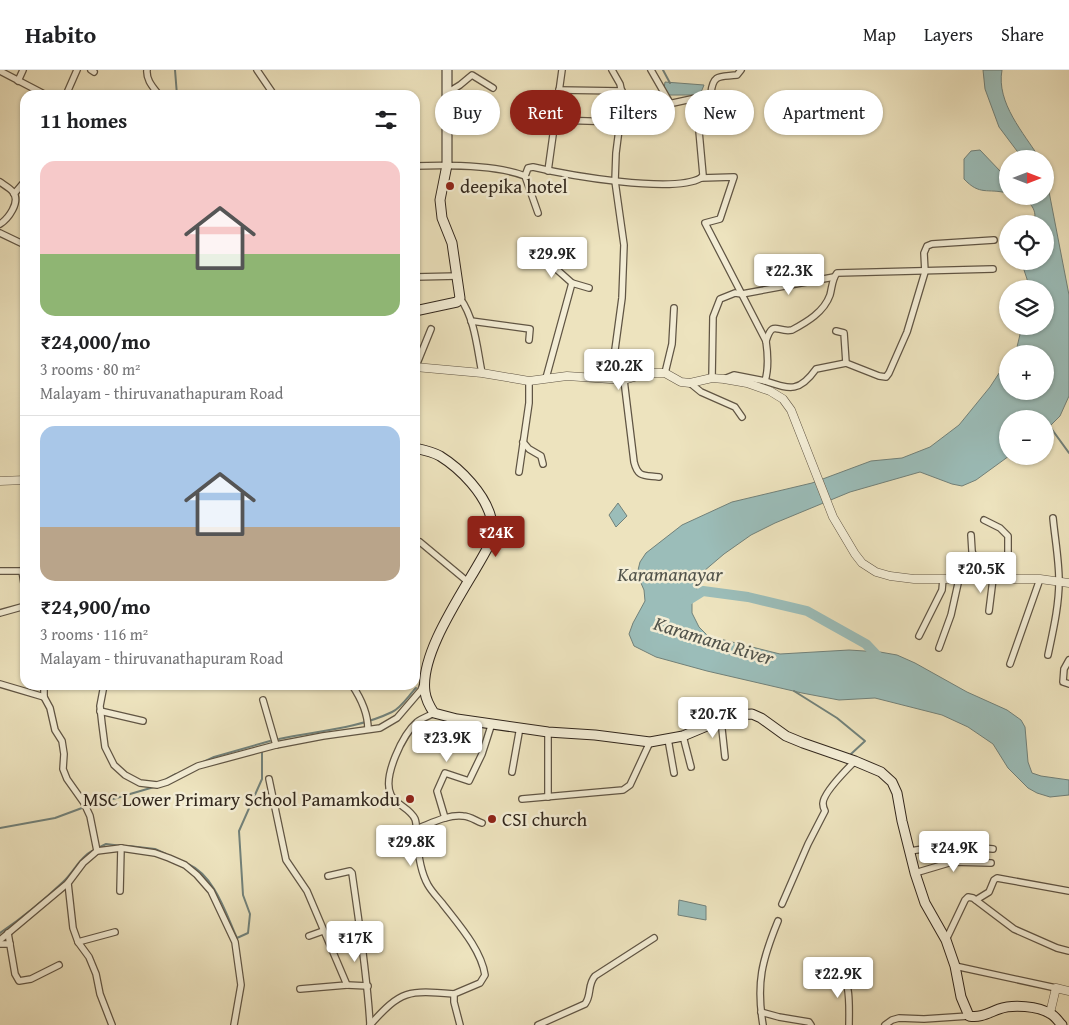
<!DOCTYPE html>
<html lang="en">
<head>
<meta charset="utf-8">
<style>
	:root { --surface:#fff; --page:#f6f6f6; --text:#202124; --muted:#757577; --line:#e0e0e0; --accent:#8f2418 }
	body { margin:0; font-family:"Gentium Book Plus",serif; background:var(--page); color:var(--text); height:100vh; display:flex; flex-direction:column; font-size:19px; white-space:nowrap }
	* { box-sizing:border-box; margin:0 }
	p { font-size:16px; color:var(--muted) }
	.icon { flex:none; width:28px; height:28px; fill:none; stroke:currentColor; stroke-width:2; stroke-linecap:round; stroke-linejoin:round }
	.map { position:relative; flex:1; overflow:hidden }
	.panel { position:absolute; left:20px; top:20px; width:400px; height:600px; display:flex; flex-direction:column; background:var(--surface); border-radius:15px; box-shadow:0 1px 4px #0004 }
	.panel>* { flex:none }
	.hud { position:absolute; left:435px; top:20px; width:475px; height:45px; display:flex; gap:10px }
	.needle { width:32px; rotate:90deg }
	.fabs { position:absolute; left:999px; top:80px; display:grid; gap:10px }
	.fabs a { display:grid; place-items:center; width:55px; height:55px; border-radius:50%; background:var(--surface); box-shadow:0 1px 4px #0004; font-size:25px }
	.price { position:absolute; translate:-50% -42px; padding:0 11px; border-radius:5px; background:#fff; color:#222; font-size:16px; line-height:32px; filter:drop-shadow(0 1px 2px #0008) }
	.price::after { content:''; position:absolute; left:50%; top:30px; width:15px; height:11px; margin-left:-8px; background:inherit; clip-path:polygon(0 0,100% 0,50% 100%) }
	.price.on { background:var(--accent); color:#fff }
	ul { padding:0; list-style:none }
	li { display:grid; align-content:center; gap:10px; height:265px; padding:0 20px }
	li+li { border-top:1px solid var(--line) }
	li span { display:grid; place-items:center; height:155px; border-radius:15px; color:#555 }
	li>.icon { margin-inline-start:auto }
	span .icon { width:90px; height:90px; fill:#fffc; stroke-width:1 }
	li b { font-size:21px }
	h2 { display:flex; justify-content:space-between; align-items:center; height:60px; padding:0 20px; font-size:21px }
	.chip { padding:0 18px; border-radius:22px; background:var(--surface); box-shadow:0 1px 4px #0004; font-size:18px; line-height:45px }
	.chip.on { background:var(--accent); color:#fff }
	header { display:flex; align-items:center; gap:30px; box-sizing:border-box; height:70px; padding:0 25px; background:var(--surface); border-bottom:1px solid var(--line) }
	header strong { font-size:24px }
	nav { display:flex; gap:28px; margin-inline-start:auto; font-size:18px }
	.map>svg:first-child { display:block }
	.water { fill:#9bbdb9; stroke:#71817a }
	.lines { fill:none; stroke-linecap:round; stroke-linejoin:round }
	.stream { stroke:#71817a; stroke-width:2 }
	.river { stroke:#9bbdb9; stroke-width:10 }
	.minor-casing { stroke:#605544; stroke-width:8 }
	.tertiary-casing { stroke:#605544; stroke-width:9 }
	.secondary-casing { stroke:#31261c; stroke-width:11 }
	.minor { stroke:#f3edd5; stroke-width:5.5 }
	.tertiary { stroke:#f3edd5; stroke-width:8 }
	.secondary { stroke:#f3edd5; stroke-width:9 }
	.poi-dot { fill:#8f2418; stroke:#f3edd5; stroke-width:2 }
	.labels { text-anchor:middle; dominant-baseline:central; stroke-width:5; stroke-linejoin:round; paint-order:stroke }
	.poi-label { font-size:19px; fill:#31261c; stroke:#f3edd5; text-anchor:start }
	.water-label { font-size:20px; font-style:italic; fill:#51534b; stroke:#f3edd5 }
</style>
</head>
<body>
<header>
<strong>Habito</strong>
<nav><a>Map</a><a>Layers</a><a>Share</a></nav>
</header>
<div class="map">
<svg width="1069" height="955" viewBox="0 0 1069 955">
	<rect width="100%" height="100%" fill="#ede3be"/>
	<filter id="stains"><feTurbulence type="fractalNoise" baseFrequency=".004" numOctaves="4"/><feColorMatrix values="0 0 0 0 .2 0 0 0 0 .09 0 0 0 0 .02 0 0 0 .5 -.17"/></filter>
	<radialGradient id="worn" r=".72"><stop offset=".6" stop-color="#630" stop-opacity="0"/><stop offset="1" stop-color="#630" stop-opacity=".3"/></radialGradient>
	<g class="water">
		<path d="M983,0h19c-6,33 22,63 38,89h-17l-24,-32 -14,-38z"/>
		<path d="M665,12l39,3 -4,10h-37z"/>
		<path d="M980,80l21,22 6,4v17c-20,-5 -27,3 -43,-14v-20l7,-8z"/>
		<path d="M1045,101l24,124v101l-9,20 -15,15v-12h-37v37h1l-33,24 -14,6 -10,-2 -32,-12 -70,20 -75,31 -24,12 -27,19 -20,17 -12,30v12l7,14 9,9 72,18 69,-4 31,2 17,3 18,8 52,29 40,18 14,10 4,7 3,35 4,11 9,3 28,4v15l-19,2 -13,-4 -9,-5 -20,-20 -15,-24 -25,-17 -26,-12 -67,-17 -36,2 -37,-7 -95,-22 -51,-14 -22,-11 -5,-12 4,-11 12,-22 -1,-11 -7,-16 3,-12 6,-9 36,-28 50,-23 80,-19 59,-22 31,-3 28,-11 29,-22 31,-38 17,-26 1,30h37v-37h-32l4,-7 5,-21h23v-37h-17l-1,-10 -6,-18h24v-37h-12c6,-13 -3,-23 -14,-28h26z"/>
		<path d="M618,433l9,13 -11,11 -7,-12z"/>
		<path d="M679,830l27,6v14l-28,-5z"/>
	</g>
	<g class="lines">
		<g class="stream">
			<path d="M175,0l2,25"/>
			<path d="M663,0l7,13"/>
			<path d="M1048,354l21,29"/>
			<path d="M794,621l43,27 28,23 -14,13"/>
			<path d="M279,669c37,-8 78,-10 113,-27 9,-4 17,-17 24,-24"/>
			<path d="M201,693l13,-6 56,-16"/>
			<path d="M163,711l13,-7"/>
			<path d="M89,734l9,-4 15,-1 41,-12"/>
			<path d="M0,758l55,-10 27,-10"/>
			<path d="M129,776l26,3 11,5"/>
			<path d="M100,777l6,-3 16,2"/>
			<path d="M188,794c27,12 38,50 49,74l11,-5 2,-19 -7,-19 -4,-64 23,-52v-28"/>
			<path d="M0,863c22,-15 44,-33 63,-51 11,-10 16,-24 29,-31"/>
		</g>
		<path class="river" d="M682,534l21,-13 45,6 59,14 59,33 17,18"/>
		<defs>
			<g id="minor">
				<path d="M91,0l3,2"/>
				<path d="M147,0c-1,10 6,17 12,25"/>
				<path d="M257,0l17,25"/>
				<path d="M651,0l19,33h3l23,-5"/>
				<path d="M0,1l46,24"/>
				<path d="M18,11l5,-11"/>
				<path d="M559,20l63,1"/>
				<path d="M447,23l13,-8 12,-10 21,13"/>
				<path d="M66,25l11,-25"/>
				<path d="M555,50l65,2"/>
				<path d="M415,96c31,-1 82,-1 110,10l3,-8 5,-1c34,8 140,27 168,11l2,-3 -7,-77 15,-5c2,-20 10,-16 26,-18l4,-5"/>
				<path d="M548,101l14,-101"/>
				<path d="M525,106l13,37"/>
				<path d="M701,108l33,-1 -14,42 -15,4 61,118c2,14 3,27 -1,40l-31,-6 -10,4"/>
				<path d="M0,112c4,3 10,6 13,10 8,10 -5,27 -13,32"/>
				<path d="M14,124l11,-13"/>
				<path d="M0,163l25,12"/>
				<path d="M545,189l27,24"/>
				<path d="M415,207l43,-1"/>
				<path d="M460,228c15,21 17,50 22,75"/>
				<path d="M471,251l59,8 -1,11"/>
				<path d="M836,261l8,2 2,30"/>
				<path d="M766,271c7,-22 11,-8 26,-11 15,-8 32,-18 38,-35 2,-7 2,-16 7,-22l156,-4"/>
				<path d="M416,296l15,-37"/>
				<path d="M665,303l7,-29 2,-36"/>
				<path d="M546,308l26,-95 17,5"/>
				<path d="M712,308l1,-61 7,-18 15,-6 7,1 92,-17"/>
				<path d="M611,309l11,-81 2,-53 -9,-64 1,-28 7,-55 -3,-14 -8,-14"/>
				<path d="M624,310l10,82c4,16 10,13 25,15"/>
				<path d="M765,311c25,8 34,12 51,-12l30,-6 33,13 7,1 3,-4 18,-41 18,-60 -1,-19 3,-7 5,-2 62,-4"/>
				<path d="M690,313l11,9 34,15 7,10"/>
				<path d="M523,372l6,7 12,7 2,8"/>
				<path d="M519,402l10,-69v-22"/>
				<path d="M984,450l16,8 8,8v43"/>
				<path d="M971,465l1,16 9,28"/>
				<path d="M420,472l48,40"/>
				<path d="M25,496l-3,5 3,19"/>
				<path d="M0,501h22"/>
				<path d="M989,541l4,-32"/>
				<path d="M0,543l25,-7"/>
				<path d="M919,566l23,-46 1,-11"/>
				<path d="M939,578l12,-33 8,-36"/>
				<path d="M1048,585c5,-24 11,-49 11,-74 0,-21 -4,-42 -6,-63"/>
				<path d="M1069,590l-5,9 -1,13 6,2"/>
				<path d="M1010,594l30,-85"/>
				<path d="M0,614l44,13"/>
				<path d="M44,615v12l6,11 5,22 7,11 2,13 -1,15 4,10 17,24 6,13 7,35"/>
				<path d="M104,615l-4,21 2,18 3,23 9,18 11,10 15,8 17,2 10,-3 31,-16 78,-21 47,-9 57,-8 17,-10 24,-28 2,-6"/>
				<path d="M352,615c8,12 16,29 16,44"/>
				<path d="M263,630l13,45"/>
				<path d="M100,641l43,10"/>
				<path d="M434,643c-5,3 -12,5 -17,9 -14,12 -35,55 -26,73 5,10 19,13 24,24 2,5 1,13 2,18 1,17 3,34 11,48 4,7 10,13 14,18 16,21 39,46 43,72l-5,8 -26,11v8l6,23"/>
				<path d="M721,650l4,37"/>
				<path d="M548,662v65"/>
				<path d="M683,666l8,31"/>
				<path d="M668,669l6,34"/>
				<path d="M512,702l8,-45"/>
				<path d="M269,709l17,81 21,31 40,94 -47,4"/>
				<path d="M522,729l101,-9 7,-5 20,-43"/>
				<path d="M445,748l-8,-27 8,-18 24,8 13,-27 10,-31"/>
				<path d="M416,759c14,-5 32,-15 47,-13 7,0 13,5 19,7"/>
				<path d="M910,781l39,-6 44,4"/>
				<path d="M915,803l37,-11 39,1"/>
				<path d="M328,806l22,-5 2,2c7,50 15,100 18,151"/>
				<path d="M120,821l1,-43"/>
				<path d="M976,830l13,-8 5,-12 3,-2 72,13"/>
				<path d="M782,834l26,-60 17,-33c-1,-2 -2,-5 -2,-7 -1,-10 25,-36 32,-43"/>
				<path d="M8,863l7,41 4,7 12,-2 28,-14"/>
				<path d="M309,866l14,-5"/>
				<path d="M0,870l68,-57"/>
				<path d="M946,870l19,-40 3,-3 5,1 41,31 43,19 12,3"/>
				<path d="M78,872l37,-10"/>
				<path d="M0,874h10"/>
				<path d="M955,896l101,22"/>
				<path d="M829,900c4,1 9,1 12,3 10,7 8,40 8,52"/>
				<path d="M347,915l21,1"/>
				<path d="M761,942l18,5 30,5 2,3"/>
				<path d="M112,955l-12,-31 -4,-20 -7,-17 -11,-15 -5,-14 -5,-45 15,-20 14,-12 24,-3 34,5 14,5 16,7 12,10 14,16 24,51 6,43 -7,40"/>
				<path d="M370,955c31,-35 38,-35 84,-31"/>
				<path d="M538,955l47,-21c7,-9 2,-19 10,-28l59,-38"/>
				<path d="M763,955c-7,-42 -1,-65 15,-104"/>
				<path d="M885,955l7,-5 7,-2 25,1 45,-3"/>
			</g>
			<g id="tertiary">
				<path d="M415,297l67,6 47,8 38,-5 57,4 24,-7h17l16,9 9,1 22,-5 12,1 23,4 23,8 13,8 8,11 42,107 22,37 7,9 14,9 14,4 24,3h126l29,4"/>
				<path d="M0,411l25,-1"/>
				<path d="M1050,943l6,-25 13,3"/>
			</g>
			<g id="secondary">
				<path d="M415,241l42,-9 3,-4 -8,-55 -10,-25 -2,-18 7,-35v-95"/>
				<path d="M415,378c9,2 18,4 25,8 21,13 45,38 51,62 2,10 0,18 -2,27 -19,38 -70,105 -64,147 1,8 5,15 9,21l23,6 91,13 47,3 55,7 33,-6 50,-21 19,-1 9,4 25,18 17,7 52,18 26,11 11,10 5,11 5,28 13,52 10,30 21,37 9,26 6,31 8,19c12,2 19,-3 30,-7 14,-5 39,-3 52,5 4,2 8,8 11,11"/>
			</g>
		</defs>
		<use href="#minor" class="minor-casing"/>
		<use href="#tertiary" class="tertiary-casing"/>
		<use href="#secondary" class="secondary-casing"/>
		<use href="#minor" class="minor"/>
		<use href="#tertiary" class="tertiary"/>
		<use href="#secondary" class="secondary"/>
	</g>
	<g class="poi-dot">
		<circle cx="450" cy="116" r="5"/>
		<circle cx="410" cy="729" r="5"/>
		<circle cx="492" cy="749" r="5"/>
	</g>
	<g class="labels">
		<g class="poi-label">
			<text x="460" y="116">deepika hotel</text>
			<text x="400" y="729" text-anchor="end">MSC Lower Primary School Pamamkodu</text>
			<text x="502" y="749">CSI church</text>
		</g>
		<g class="water-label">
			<text x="670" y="503">Karamanayar</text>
			<text transform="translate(714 570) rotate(17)">Karamana River</text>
		</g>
	</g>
	<rect width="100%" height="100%" filter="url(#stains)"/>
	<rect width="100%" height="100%" fill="url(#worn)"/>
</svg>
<div class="fabs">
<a><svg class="needle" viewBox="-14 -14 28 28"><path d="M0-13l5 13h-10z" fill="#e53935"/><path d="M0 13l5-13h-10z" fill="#757577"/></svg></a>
<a><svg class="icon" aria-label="locate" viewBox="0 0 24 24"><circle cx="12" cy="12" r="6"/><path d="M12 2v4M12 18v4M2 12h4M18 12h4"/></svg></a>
<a><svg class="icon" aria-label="layers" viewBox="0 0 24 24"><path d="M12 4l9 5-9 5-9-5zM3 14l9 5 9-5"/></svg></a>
<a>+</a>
<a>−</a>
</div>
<b class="price" style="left:552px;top:209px">₹29.9K</b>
<b class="price" style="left:789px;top:226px">₹22.3K</b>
<b class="price" style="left:619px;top:321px">₹20.2K</b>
<b class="price on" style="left:496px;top:488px">₹24K</b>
<b class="price" style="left:981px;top:524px">₹20.5K</b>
<b class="price" style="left:713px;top:669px">₹20.7K</b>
<b class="price" style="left:447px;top:693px">₹23.9K</b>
<b class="price" style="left:411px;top:797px">₹29.8K</b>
<b class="price" style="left:954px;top:803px">₹24.9K</b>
<b class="price" style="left:355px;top:893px">₹17K</b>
<b class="price" style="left:838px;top:929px">₹22.9K</b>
<div class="hud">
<a class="chip">Buy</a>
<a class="chip on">Rent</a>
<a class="chip">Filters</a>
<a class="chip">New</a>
<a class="chip">Apartment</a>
</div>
<section class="panel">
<h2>11 homes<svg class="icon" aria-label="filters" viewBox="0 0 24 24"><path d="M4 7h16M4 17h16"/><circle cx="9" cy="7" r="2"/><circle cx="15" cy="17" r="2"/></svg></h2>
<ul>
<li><span style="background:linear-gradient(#f6c9c9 60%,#8fb573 0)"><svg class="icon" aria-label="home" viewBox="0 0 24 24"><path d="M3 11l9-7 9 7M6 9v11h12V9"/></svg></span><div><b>₹24,000/mo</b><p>3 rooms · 80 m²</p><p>Malayam - thiruvanathapuram Road</p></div></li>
<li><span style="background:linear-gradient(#a9c7e8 65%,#b9a48a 0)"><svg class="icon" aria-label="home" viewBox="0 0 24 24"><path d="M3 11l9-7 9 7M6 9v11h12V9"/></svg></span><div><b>₹24,900/mo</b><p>3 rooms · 116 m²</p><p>Malayam - thiruvanathapuram Road</p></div></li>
</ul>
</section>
</div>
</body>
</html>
